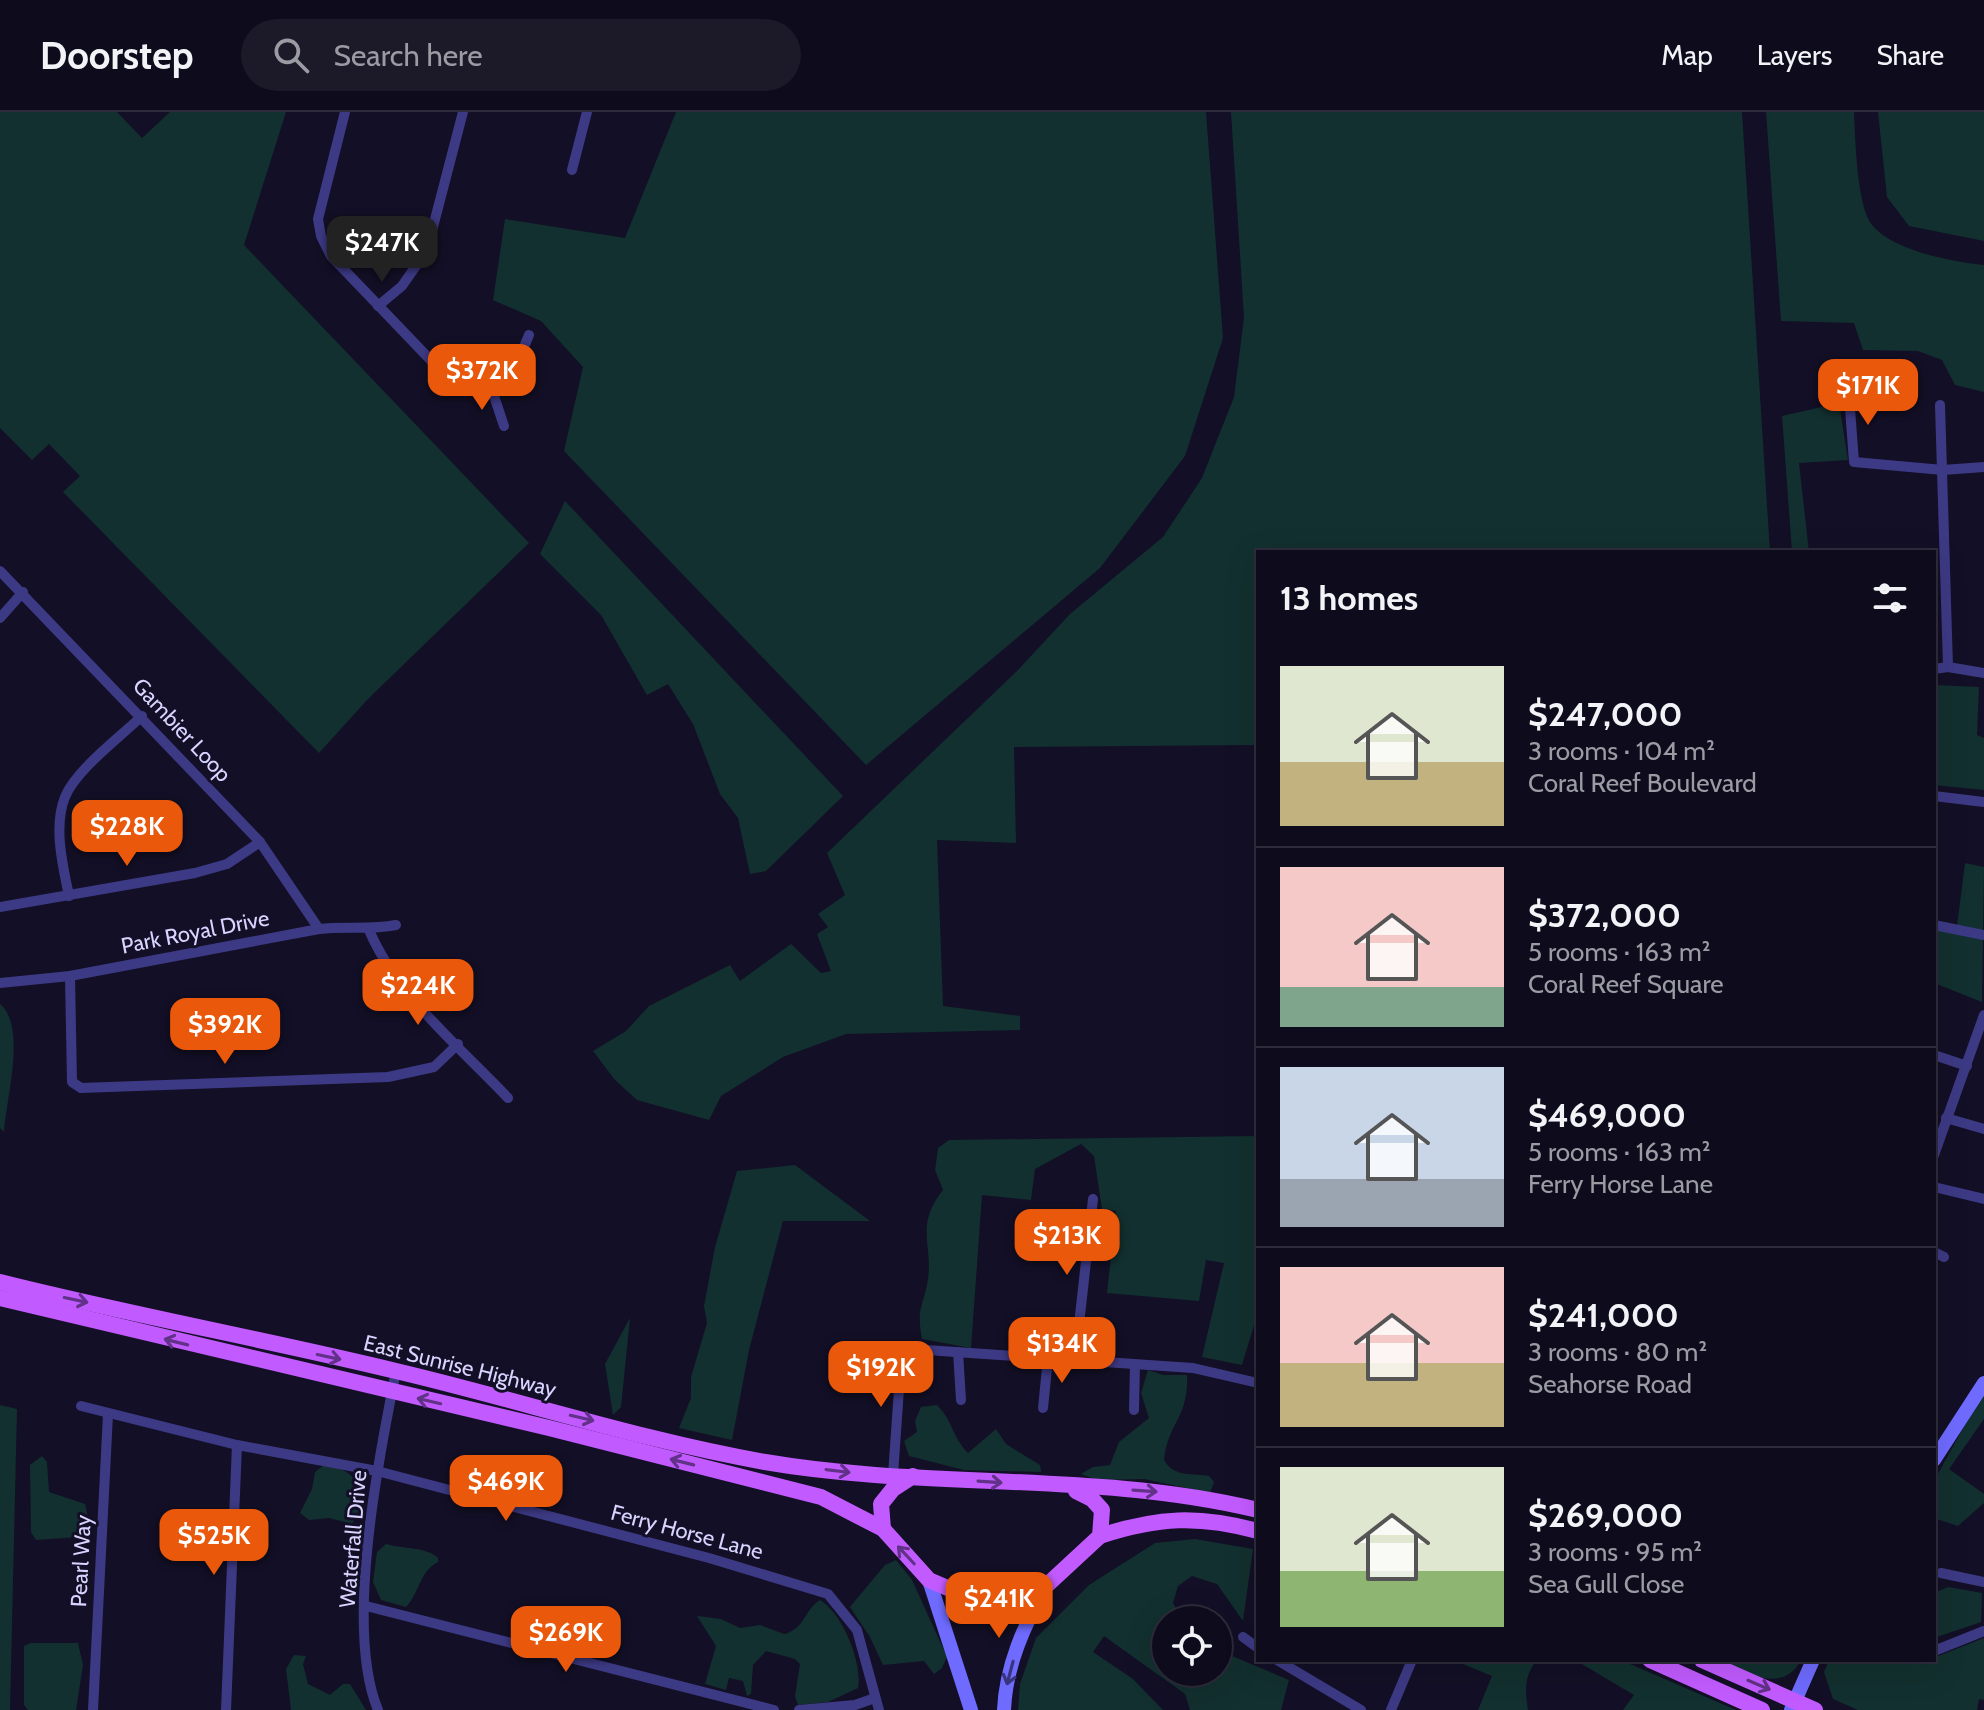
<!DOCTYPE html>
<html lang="en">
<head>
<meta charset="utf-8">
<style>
	:root { --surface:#0e0b1c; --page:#1c1929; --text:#f1f3f6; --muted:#9b9ba3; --line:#2e2b3b; --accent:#ea580c }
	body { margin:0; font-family:Cabin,sans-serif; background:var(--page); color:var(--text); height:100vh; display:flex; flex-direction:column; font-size:30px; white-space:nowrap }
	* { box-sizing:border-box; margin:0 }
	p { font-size:26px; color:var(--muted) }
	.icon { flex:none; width:44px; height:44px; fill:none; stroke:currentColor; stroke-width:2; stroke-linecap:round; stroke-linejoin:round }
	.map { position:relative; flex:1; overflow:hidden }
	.sheet { position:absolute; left:1256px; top:438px; width:680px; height:1112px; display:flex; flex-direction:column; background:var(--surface); border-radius:0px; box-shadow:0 8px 32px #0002,0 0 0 2px var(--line) }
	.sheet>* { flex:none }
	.tools { position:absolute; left:1152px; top:1494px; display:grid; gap:16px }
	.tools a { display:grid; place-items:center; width:80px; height:80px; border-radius:50%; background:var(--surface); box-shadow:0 8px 32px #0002,0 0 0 2px var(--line); font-size:40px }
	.price { position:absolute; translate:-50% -68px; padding:0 18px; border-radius:16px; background:var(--accent); color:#fff; font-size:26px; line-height:52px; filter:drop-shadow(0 2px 4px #0008) }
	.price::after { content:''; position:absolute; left:50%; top:48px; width:24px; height:18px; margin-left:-12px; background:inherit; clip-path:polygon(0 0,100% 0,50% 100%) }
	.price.current { background:#222; color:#fff }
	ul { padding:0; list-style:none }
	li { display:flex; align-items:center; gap:24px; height:200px; padding:0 24px }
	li+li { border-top:2px solid var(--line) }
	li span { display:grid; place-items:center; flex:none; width:224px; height:160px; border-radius:0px; color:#555 }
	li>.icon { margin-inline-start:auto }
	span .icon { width:96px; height:96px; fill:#fffc; stroke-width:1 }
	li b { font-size:34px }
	h2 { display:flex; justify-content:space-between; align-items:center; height:96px; padding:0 24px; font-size:34px }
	header { display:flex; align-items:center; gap:48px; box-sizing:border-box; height:112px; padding:0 40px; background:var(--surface); border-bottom:2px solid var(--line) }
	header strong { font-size:38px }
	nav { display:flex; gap:44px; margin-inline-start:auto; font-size:28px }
	.search { width:560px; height:72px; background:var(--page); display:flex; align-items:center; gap:20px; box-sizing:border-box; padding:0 28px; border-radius:44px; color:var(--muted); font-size:30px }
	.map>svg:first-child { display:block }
	.green { fill:#12302f }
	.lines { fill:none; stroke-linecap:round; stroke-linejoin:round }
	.street { stroke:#3d3a85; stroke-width:10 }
	.secondary { stroke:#6f6bff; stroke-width:14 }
	.primary { stroke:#c25bff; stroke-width:16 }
	.oneway { stroke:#623188 }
	.oneway2 { stroke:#38347d }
	.labels { text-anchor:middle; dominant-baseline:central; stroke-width:6; stroke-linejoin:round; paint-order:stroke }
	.street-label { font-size:22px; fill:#d9d4ff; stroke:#130f26 }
</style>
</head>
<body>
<header>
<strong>Doorstep</strong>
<div class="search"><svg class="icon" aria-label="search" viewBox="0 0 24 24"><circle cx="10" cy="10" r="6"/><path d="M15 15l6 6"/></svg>Search here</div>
<nav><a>Map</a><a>Layers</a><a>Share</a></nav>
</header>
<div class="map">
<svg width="1984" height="1598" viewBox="0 0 1984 1598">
	<rect width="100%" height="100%" fill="#130f26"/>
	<g class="green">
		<path d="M0,0h117l25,26 28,-26h116l-42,133 285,298 -161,156 -49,54 -256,-261 17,-16 -31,-32 -17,16 -32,-32z"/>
		<path d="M676,0h530l17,226 -38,118 -85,112 -234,197 -302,-314 19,-84 -42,-46 -48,-21 12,-81 120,19z"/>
		<path d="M1231,0h511l28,440h-512v224l-3,-31 -241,2 2,96 -79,-3 6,166 77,10v14l-174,4 -63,23 -62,39 -12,24 -72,-20 -22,-20 -22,-29 33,-20 23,-25 81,-41 10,16 51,-37 30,29 10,-2 -14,-37 11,-7 -10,-13 27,-19 -18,-42 190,-182 53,-57 93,-77 39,-59 32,-81 10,-79z"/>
		<path d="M1766,0h88c1,25 3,90 16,110 18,28 83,40 114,43v127l-29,-7 -13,-25 -24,-9 -55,-1 -9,-27 -73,-2z"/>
		<path d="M1878,0h106v129l-75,-15 -22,-29z"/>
		<path d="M1839,291l9,57 -49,3 10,89h-17l-10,-136z"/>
		<path d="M565,389l278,295 -77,75 -16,3 -12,-56 -18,-24 -27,-70 -25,-40 -21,11 -46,-80 -61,-61z"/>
		<path d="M1934,573l45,2 -2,48 7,3v52l-50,-5z"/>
		<path d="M1965,751l19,4 -2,135 -48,-19v-54l22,5z"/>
		<path d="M0,892c27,22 6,96 4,128l-4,-4z"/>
		<path d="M1258,1024v176l-16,53 -40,-8 22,-94 -18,-3 -7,41 -92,-8 9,-82 -14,-2 -8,-53 -13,-12 -46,25 -4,31 -49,-5 -11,153 -49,-9c-5,-28 -1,-28 5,-54 8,-39 -14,-58 16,-95l-8,-20 3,-22 11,-8z"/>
		<path d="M795,1053l75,56h-87l-34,129 -17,90 -53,-12 12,-30v-21l16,-54 -3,-17 11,-59 22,-76z"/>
		<path d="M630,1206l-9,89 -8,8 -8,-51z"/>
		<path d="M1148,1258l15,5h24c2,43 -19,47 -23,85 10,18 30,13 45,16l5,6 -4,11 -66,-14 -47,1 -16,-6 12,-7 17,-2 9,-23 30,-24 -8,-25z"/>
		<path d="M1984,1278v29l-35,50 35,25v9l-26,23 -24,-8v-37z"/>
		<path d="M0,1293l17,4 -7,301h-10z"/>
		<path d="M937,1293c16,16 14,30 31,48l28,-24 10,15 34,21 1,7 -77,-2 -55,-14 -5,-15 13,-9 -2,-11 6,-14z"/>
		<path d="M42,1344l5,6 2,30 36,12 7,32 -56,4 -5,-8 -1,-67z"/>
		<path d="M324,1353c26,3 35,15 40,38l-12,21 -23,-6 -20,2 -9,-7 12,-24 3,-17z"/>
		<path d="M1195,1427l58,10 -10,72 -26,-37 -25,-8 -14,10 -5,17 10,17h-17v52h52v-22l71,30 -8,30h-91l-5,-16 -81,-58 -11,16 40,27 30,31h-145l2,-26 16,-46 53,-53 66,-42z"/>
		<path d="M386,1432c16,5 42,3 52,14v4c-19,10 -18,30 -32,45l-25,-7 -8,-18 4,-30z"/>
		<path d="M896,1448l16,20 35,77 -5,11 -8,6 -10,-13 -41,4 -13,-28 -20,-30 35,-42z"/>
		<path d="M1948,1475l34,6 -1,29 -47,16v-45z"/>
		<path d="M820,1488c22,12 43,64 38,88l-30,14 -30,3 -3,-9 5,-32 -5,-5 -29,-8 -13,14 -2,29 -4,2 -4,-15 -14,-3 -3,12 -21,-6 11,-38 -19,-30 24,3 19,9 20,-3 24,9c21,-5 20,-24 36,-34z"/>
		<path d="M1984,1526v62l-5,-1 -2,11h-119l-25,-11 -9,-27 5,-12h84l5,4z"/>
		<path d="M31,1531h47l5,22 -7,45h-48l-4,-5v-59z"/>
		<path d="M294,1543l12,1 -3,8 5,20 22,11 13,-11h7l16,26h-75l-5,-41z"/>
		<path d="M1453,1548h84c-13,16 -12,30 -9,50h-50l14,-34z"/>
		<path d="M1575,1548h46l115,50h-113l11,-15z"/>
		<path d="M1716,1548h85c-18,36 -59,11 -85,0z"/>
	</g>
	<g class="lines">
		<g class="street">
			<path d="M345,0l-27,107 3,17 10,20 111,116 25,12 24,3 14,-9 13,-17 11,-26"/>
			<path d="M572,58l15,-58"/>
			<path d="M378,194l24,-20 25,-36 36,-138"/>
			<path d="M491,275l13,39"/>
			<path d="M1849,283l5,67 89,8 41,-3"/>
			<path d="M1940,293l8,262 36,6"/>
			<path d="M0,459l260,271 59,87"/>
			<path d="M0,506l23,-26"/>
			<path d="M1934,557l14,-2"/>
			<path d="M1934,684l50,6"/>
			<path d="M69,784c-6,-30 -16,-69 -4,-99 11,-27 55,-60 77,-81"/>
			<path d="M0,795l195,-34 32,-9 33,-22"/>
			<path d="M1934,813l50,10"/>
			<path d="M369,818c28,66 90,116 139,168"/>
			<path d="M70,864l2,106 9,6 307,-11 46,-10 24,-23"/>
			<path d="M0,871l70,-7 249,-47c26,-3 51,1 77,-4"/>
			<path d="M1934,943l33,11"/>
			<path d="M1946,1006l38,11"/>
			<path d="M1934,1043l50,-140"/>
			<path d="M1934,1075l50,12"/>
			<path d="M1934,1140l10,5"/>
			<path d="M958,1240l3,48"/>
			<path d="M1075,1248l18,-161"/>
			<path d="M81,1294l156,39 140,26 332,87 119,36 29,36 22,80"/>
			<path d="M1043,1296l5,-50"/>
			<path d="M1134,1298l1,-46"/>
			<path d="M893,1363l7,-100 11,-19 15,-6 267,18 65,15"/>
			<path d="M1941,1461l43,9"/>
			<path d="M366,1494l408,104"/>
			<path d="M1243,1525l15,11"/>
			<path d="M1934,1539l50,-20"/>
			<path d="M1277,1548l84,50"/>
			<path d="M93,1598l15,-296"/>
			<path d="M226,1598l11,-265"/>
			<path d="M378,1598c-34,-82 1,-251 18,-339"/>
			<path d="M799,1598l56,-5 20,-7"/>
			<path d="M1391,1598l21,-50"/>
		</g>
		<g class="secondary">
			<path d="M1934,1348l50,-77"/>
			<path d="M929,1468l42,130"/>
			<path d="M1004,1598c2,-45 20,-84 42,-124"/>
			<path d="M1791,1598l22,-50"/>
		</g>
		<g class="primary">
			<path d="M0,1170c131,33 264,57 396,89 123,29 244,69 369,91 163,28 332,9 493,48"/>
			<path d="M0,1186l549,130 272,69 62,32 46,51 42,18 41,1 34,-13 54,-50 2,-26 -10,-11 -16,-8"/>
			<path d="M883,1417l-2,-25 12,-15 20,-13"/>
			<path d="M1100,1424c58,-19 98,-21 158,-5"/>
			<path d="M1650,1548l112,50"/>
			<path d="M1702,1548l113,50"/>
		</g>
	</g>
	<defs><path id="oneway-shaft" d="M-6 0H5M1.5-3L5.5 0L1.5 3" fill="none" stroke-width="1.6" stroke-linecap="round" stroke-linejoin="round" transform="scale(2)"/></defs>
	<g class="oneway">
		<use href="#oneway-shaft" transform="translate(76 1188) rotate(12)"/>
		<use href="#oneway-shaft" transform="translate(176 1230) rotate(-166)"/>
		<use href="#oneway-shaft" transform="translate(329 1245) rotate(12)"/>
		<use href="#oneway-shaft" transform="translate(429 1289) rotate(-167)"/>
		<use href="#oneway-shaft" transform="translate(582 1306) rotate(13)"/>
		<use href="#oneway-shaft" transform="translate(682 1350) rotate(-166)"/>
		<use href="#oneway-shaft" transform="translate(838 1359) rotate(7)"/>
		<use href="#oneway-shaft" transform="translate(990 1370) rotate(4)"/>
		<use href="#oneway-shaft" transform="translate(1145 1379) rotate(4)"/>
		<use href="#oneway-shaft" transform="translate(906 1443) rotate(-133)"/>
		<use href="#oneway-shaft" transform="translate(1759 1573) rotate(23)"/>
	</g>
	<use class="oneway2" href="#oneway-shaft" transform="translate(1010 1561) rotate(105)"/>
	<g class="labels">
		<g class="street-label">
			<text transform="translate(182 618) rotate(47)">Gambier Loop</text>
			<text transform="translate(195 820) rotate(-11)">Park Royal Drive</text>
			<text transform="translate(460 1254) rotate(14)">East Sunrise Highway</text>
			<text transform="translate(687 1420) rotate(15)">Ferry Horse Lane</text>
			<text transform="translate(353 1427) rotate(-85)">Waterfall Drive</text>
			<text transform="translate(81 1449) rotate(-87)">Pearl Way</text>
		</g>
	</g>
</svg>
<div class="tools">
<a><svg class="icon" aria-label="locate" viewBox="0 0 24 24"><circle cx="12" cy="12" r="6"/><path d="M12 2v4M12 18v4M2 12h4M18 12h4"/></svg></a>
</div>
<b class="price current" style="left:382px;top:172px">$247K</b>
<b class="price" style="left:482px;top:300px">$372K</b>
<b class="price" style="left:1868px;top:315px">$171K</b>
<b class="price" style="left:127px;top:756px">$228K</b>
<b class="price" style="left:418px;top:915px">$224K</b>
<b class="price" style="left:225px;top:954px">$392K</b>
<b class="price" style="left:1067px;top:1165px">$213K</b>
<b class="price" style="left:1062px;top:1273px">$134K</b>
<b class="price" style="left:881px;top:1297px">$192K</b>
<b class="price" style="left:506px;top:1411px">$469K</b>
<b class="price" style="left:214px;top:1465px">$525K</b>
<b class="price" style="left:999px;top:1528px">$241K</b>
<b class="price" style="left:566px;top:1562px">$269K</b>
<section class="sheet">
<h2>13 homes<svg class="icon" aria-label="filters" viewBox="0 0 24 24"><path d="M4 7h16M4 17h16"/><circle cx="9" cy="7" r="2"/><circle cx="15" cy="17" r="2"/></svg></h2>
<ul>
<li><span style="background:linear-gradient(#dfe7d0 60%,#c2b280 0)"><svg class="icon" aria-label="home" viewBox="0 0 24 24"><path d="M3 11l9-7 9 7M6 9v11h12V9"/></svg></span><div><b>$247,000</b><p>3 rooms · 104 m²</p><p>Coral Reef Boulevard</p></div></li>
<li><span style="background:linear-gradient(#f6c9c9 75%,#7fa58c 0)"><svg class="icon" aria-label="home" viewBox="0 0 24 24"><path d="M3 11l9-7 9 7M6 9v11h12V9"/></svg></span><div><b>$372,000</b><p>5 rooms · 163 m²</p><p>Coral Reef Square</p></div></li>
<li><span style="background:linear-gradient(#c9d6e8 70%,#9aa5b1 0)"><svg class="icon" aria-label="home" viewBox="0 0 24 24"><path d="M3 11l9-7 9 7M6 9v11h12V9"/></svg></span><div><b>$469,000</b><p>5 rooms · 163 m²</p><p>Ferry Horse Lane</p></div></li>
<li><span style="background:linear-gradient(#f6c9c9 60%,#c2b280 0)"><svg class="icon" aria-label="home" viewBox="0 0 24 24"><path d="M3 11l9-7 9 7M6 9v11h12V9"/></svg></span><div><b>$241,000</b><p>3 rooms · 80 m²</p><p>Seahorse Road</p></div></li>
<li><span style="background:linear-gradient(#dfe7d0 65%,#8fb573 0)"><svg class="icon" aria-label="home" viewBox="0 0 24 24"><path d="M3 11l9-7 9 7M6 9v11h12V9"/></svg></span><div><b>$269,000</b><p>3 rooms · 95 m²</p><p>Sea Gull Close</p></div></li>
</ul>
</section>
</div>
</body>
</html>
